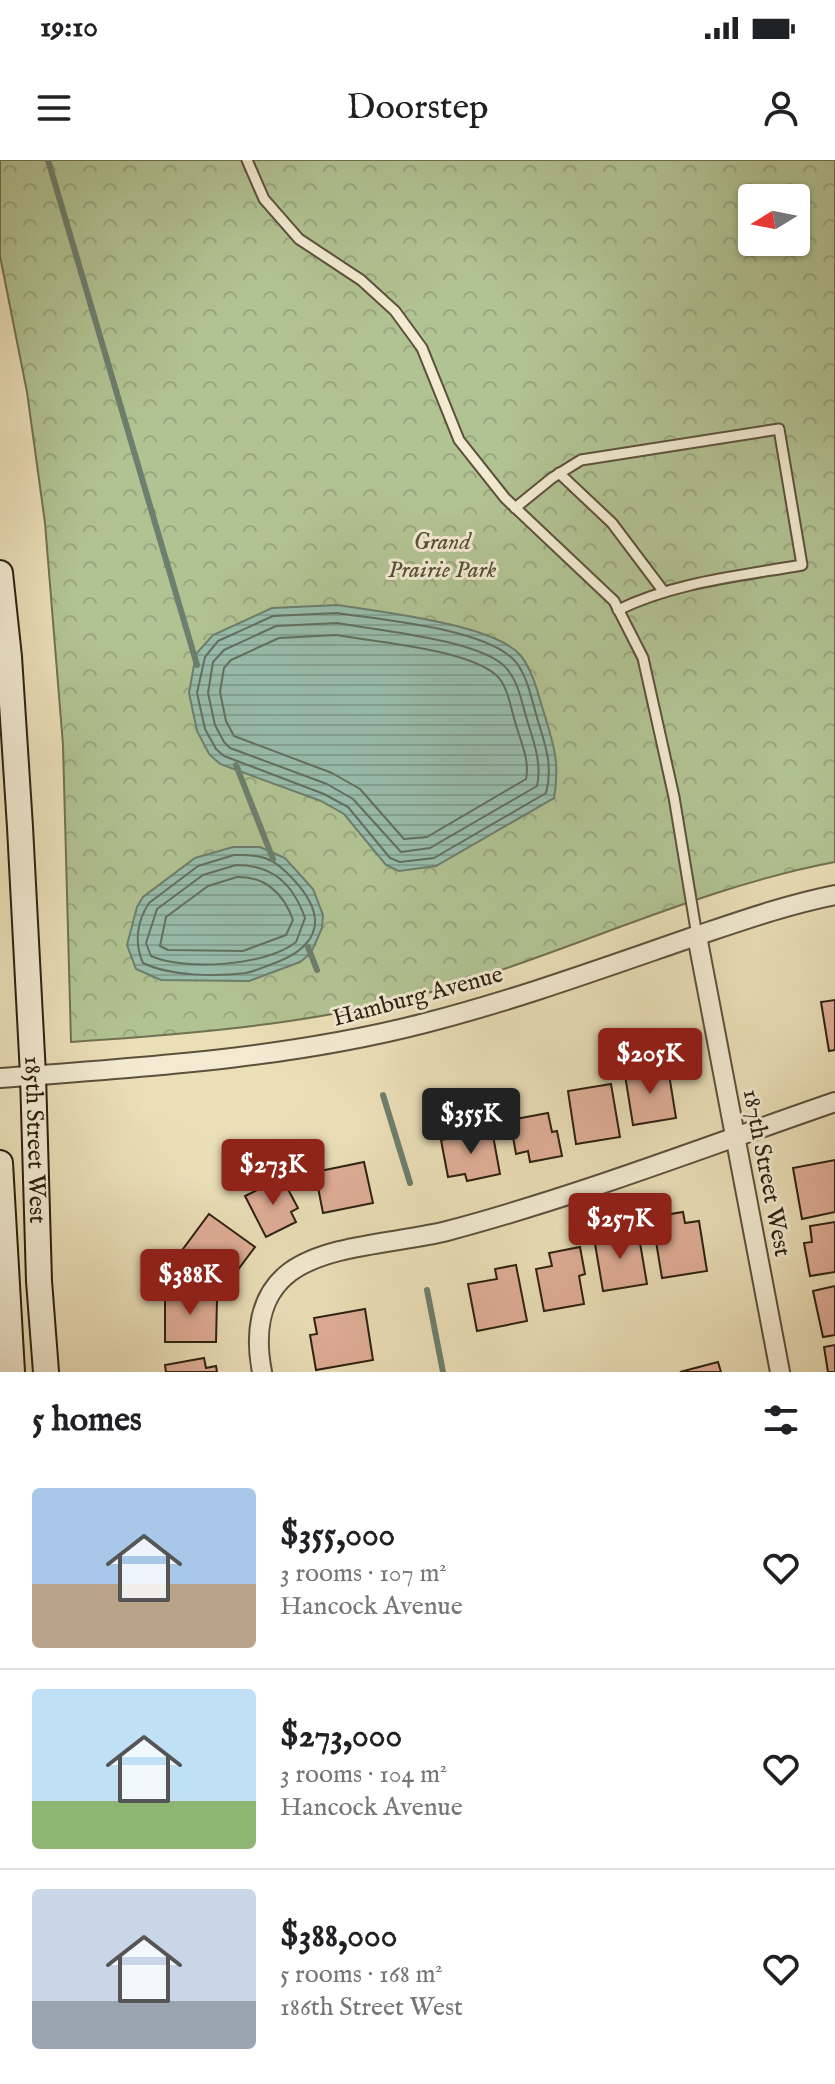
<!DOCTYPE html>
<html lang="en">
<head>
<meta charset="utf-8">
<style>
	:root { --surface:#fff; --page:#f6f6f6; --text:#202124; --muted:#757577; --line:#e0e0e0; --accent:#8f2418 }
	body { margin:0; font-family:"IM FELL English",serif; background:var(--page); color:var(--text); height:100vh; display:flex; flex-direction:column; font-size:30px; white-space:nowrap }
	* { box-sizing:border-box; margin:0 }
	p { font-size:26px; color:var(--muted) }
	.icon { flex:none; width:44px; height:44px; fill:none; stroke:currentColor; stroke-width:2; stroke-linecap:round; stroke-linejoin:round }
	.map { position:relative; height:1212px; overflow:hidden }
	.side { display:flex; flex-direction:column; background:var(--surface); flex:1 }
	.side>* { flex:none }
	.needle { width:52px; rotate:260deg }
	.tools { position:absolute; left:738px; top:24px; display:grid; gap:16px }
	.tools a { display:grid; place-items:center; width:72px; height:72px; border-radius:8px; background:var(--surface); box-shadow:0 2px 6px #0004; font-size:40px }
	.price { position:absolute; translate:-50% -68px; padding:0 18px; border-radius:8px; background:var(--accent); color:#fff; font-size:26px; line-height:52px; filter:drop-shadow(0 2px 4px #0008) }
	.price::after { content:''; position:absolute; left:50%; top:48px; width:24px; height:18px; margin-left:-12px; background:inherit; clip-path:polygon(0 0,100% 0,50% 100%) }
	.price.selected { background:#222; color:#fff }
	ul { padding:0; list-style:none }
	li { display:flex; align-items:center; gap:24px; height:200px; padding:0 32px }
	li+li { border-top:2px solid var(--line) }
	li span { display:grid; place-items:center; flex:none; width:224px; height:160px; border-radius:8px; color:#555 }
	li>.icon { margin-inline-start:auto }
	span .icon { width:96px; height:96px; fill:#fffc; stroke-width:1 }
	li b { font-size:34px }
	h2 { display:flex; justify-content:space-between; align-items:center; height:96px; padding:0 32px; font-size:34px }
	.status { display:flex; justify-content:space-between; align-items:center; height:56px; padding:0 40px; background:var(--surface); direction:ltr }
	.status svg { height:22px; fill:currentColor }
	header { display:flex; justify-content:space-between; align-items:center; height:104px; padding:0 32px; background:var(--surface); font-size:36px; font-weight:600 }
	.map>svg:first-child { display:block }
	.forest { fill:url(#forest-crowns); stroke:#707252; stroke-width:2; fill-rule:evenodd }
	.water { fill:url(#water-rules); stroke:#6d7f6e; stroke-width:2 }
	.lines { fill:none; stroke-linecap:round; stroke-linejoin:round }
	.shore { stroke:#62705f; stroke-width:2 }
	.stream { stroke:#6d7f6e; stroke-width:6 }
	.building { fill:#e0ae98; stroke:#2d2212; stroke-width:2 }
	.lane-casing { stroke:#5c513c; stroke-width:13 }
	.street-casing { stroke:#5c513c; stroke-width:22 }
	.secondary-casing { stroke:#2d2212; stroke-width:28 }
	.lane { stroke:#f2ead1; stroke-width:9 }
	.street { stroke:#f2ead1; stroke-width:18 }
	.secondary { stroke:#f2ead1; stroke-width:24 }
	.labels { text-anchor:middle; dominant-baseline:central; stroke-width:6; stroke-linejoin:round; paint-order:stroke }
	.park-label { font-size:24px; font-style:italic; fill:#555239; stroke:#f2ead1 }
	.street-label { font-size:24px; fill:#2d2212; stroke:#f2ead1 }
</style>
</head>
<body>
<div class="status"><b>19:10</b><svg viewBox="0 0 49 12"><path d="M0 12V9h3v3zM5 12V6h3v6zM10 12V3h3v9zM15 12V0h3v12zM26 1h20v11H26zM47 4h2v5h-2z"/></svg></div>
<header><svg class="icon" aria-label="menu" viewBox="0 0 24 24"><path d="M4 6h16M4 12h16M4 18h16"/></svg>Doorstep<svg class="icon" aria-label="person" viewBox="0 0 24 24"><circle cx="12" cy="8" r="4"/><path d="M4 21q1-7 8-7t8 7"/></svg></header>
<div class="map">
<svg width="835" height="1212" viewBox="0 0 835 1212">
	<defs>
		<pattern id="forest-crowns" width="20" height="18" patternUnits="userSpaceOnUse" patternTransform="scale(2)"><rect width="20" height="18" fill="#b2c393"/><path d="M2 6a3 3 0 1 1 6 0M12 15a3 3 0 1 1 6 0" fill="none" stroke="#99a77e"/></pattern>
		<pattern id="water-rules" width="6" height="5" patternUnits="userSpaceOnUse" patternTransform="scale(2)"><rect width="6" height="5" fill="#98bdac"/><path d="M0 2.5h6" fill="none" stroke="#83a293"/></pattern>
	</defs>
	<rect width="100%" height="100%" fill="#ebdfb8"/>
	<filter id="stains"><feTurbulence type="fractalNoise" baseFrequency=".0025" numOctaves="4"/><feColorMatrix values="0 0 0 0 .2 0 0 0 0 .09 0 0 0 0 .02 0 0 0 .5 -.17"/></filter>
	<radialGradient id="worn" r=".72"><stop offset=".6" stop-color="#630" stop-opacity="0"/><stop offset="1" stop-color="#630" stop-opacity=".3"/></radialGradient>
	<path class="forest" d="M0,0h835v702c-138,26 -269,92 -404,130 -116,32 -239,42 -360,50l-8,-297 -18,-222 -18,-131 -27,-136zM752,38h44v44h-44z"/>
	<g class="water">
		<path d="M338,445c42,7 157,19 183,51 12,15 17,38 23,57 10,33 16,50 10,85l-118,68 -37,5 -13,-6 -42,-51 -23,-13 -101,-37 -11,-10 -12,-23 -8,-38 7,-39 17,-19 59,-27z"/>
		<path d="M233,687h27l25,11 28,31 10,26 -1,13 -11,25 -11,9 -51,19 -88,-1 -25,-11 -9,-24 10,-38 6,-10 52,-39z"/>
	</g>
	<g class="lines">
		<g class="shore">
			<path d="M337,453c45,7 144,15 176,46 15,15 19,43 25,62 8,25 15,47 8,72l-112,65 -34,4 -10,-4 -42,-51 -24,-13 -100,-38 -8,-7 -11,-20 -8,-36 8,-36 13,-16 55,-25z"/>
			<path d="M337,463c38,7 147,17 170,46 12,14 15,35 20,51 7,22 15,44 10,66l-107,62 -29,4 -48,-53 -26,-15 -97,-36 -6,-6 -9,-17 -7,-32 5,-31 11,-12 52,-24z"/>
			<path d="M336,475c40,7 130,14 160,40 12,10 15,35 20,50 5,17 14,37 10,54l-99,58 -23,2 -44,-50 -28,-16 -98,-37 -8,-15 -6,-29 4,-24 7,-8 48,-22z"/>
			<path d="M234,695c28,-1 40,3 59,24 34,36 29,66 -18,84 -9,3 -19,8 -29,10 -30,4 -76,3 -103,-10 -9,-20 -6,-42 6,-60l49,-37z"/>
			<path d="M236,705c37,0 57,19 69,53l-9,24c-29,24 -112,29 -145,14l-5,-13 11,-34 46,-34z"/>
			<path d="M237,717c28,-1 47,17 56,43l-7,15 -43,16 -75,-1 -8,-4 6,-29 42,-31z"/>
		</g>
		<g class="stream">
			<path d="M48,0l149,505"/>
			<path d="M236,605l37,94"/>
			<path d="M308,787l9,23"/>
			<path d="M383,935l27,88"/>
			<path d="M427,1130l16,82"/>
		</g>
	</g>
	<g class="building">
		<path d="M835,840v50l-6,1 -8,-49z"/>
		<path d="M668,908l8,50 -43,7 -8,-50z"/>
		<path d="M611,924l9,53 -44,7 -8,-53z"/>
		<path d="M548,953l4,19 5,-1 5,25 -32,6 -2,-11 -12,3 -6,-34z"/>
		<path d="M492,970l8,44 -33,7 -2,-7 -17,3 -7,-37z"/>
		<path d="M835,1000v52l-33,7 -9,-51z"/>
		<path d="M364,1002l9,41 -50,10 -8,-41z"/>
		<path d="M282,1018l16,30 -7,4 5,10 -30,15 -21,-41z"/>
		<path d="M683,1052l2,11 14,-2 8,50 -45,7 -10,-61z"/>
		<path d="M209,1054l46,33 -30,40 -45,-34z"/>
		<path d="M835,1062v50l-25,4 -6,-33 8,-1 -2,-16z"/>
		<path d="M638,1071l9,53 -44,7 -9,-53z"/>
		<path d="M580,1087l5,27 -6,2 5,28 -40,7 -8,-42 16,-3 -3,-13z"/>
		<path d="M516,1105l11,56 -50,10 -9,-47 29,-5 -2,-10z"/>
		<path d="M835,1126v49l-12,2 -10,-46z"/>
		<path d="M165,1130h41v8l11,1 -1,43h-51z"/>
		<path d="M365,1149l8,51 -57,10 -6,-35 7,-1 -3,-16z"/>
		<path d="M835,1185v27h-7l-4,-25z"/>
		<path d="M204,1198l2,10 10,-2 1,6h-51l-1,-7z"/>
		<path d="M718,1202l3,10h-41z"/>
	</g>
	<g class="lines">
		<defs>
			<g id="lane">
				<path d="M247,0l17,39 35,40 62,41 34,31 27,37 37,92 46,58 109,103 29,57 31,139 23,139"/>
				<path d="M559,313l53,50 52,69"/>
				<path d="M515,348l37,-30 29,-18 198,-31 23,136c-62,11 -127,17 -184,45"/>
			</g>
			<g id="street">
				<path d="M697,776l83,436"/>
				<path d="M0,918c143,-11 285,-19 425,-55 90,-23 178,-55 265,-85 48,-16 95,-33 145,-43"/>
				<path d="M262,1212c-7,-36 -4,-76 28,-100 38,-28 110,-29 157,-41 132,-35 260,-85 388,-129"/>
			</g>
			<g id="secondary">
				<path id="s1" d="M0,413l9,84 11,170 13,248 6,206 7,91"/>
				<path d="M0,1003l12,209"/>
			</g>
		</defs>
		<use href="#lane" class="lane-casing"/>
		<use href="#street" class="street-casing"/>
		<use href="#secondary" class="secondary-casing"/>
		<use href="#lane" class="lane"/>
		<use href="#street" class="street"/>
		<use href="#secondary" class="secondary"/>
	</g>
	<g class="labels">
		<g class="park-label">
			<text x="442" y="382">Grand<tspan x="442" dy="28">Prairie Park</tspan></text>
		</g>
		<g class="street-label">
			<text transform="translate(418 837) rotate(-15)">Hamburg Avenue</text>
			<text stroke="none"><textPath href="#s1" startOffset="568">185th Street West</textPath></text>
			<text transform="translate(766 1013) rotate(79)">187th Street West</text>
		</g>
	</g>
	<rect width="100%" height="100%" filter="url(#stains)"/>
	<rect width="100%" height="100%" fill="url(#worn)"/>
</svg>
<div class="tools">
<a><svg class="needle" viewBox="-14 -14 28 28"><path d="M0-13l5 13h-10z" fill="#e53935"/><path d="M0 13l5-13h-10z" fill="#757577"/></svg></a>
</div>
<b class="price" style="left:650px;top:936px">$205K</b>
<b class="price selected" style="left:471px;top:996px">$355K</b>
<b class="price" style="left:273px;top:1047px">$273K</b>
<b class="price" style="left:620px;top:1101px">$257K</b>
<b class="price" style="left:190px;top:1157px">$388K</b>
</div>
<section class="side">
<h2>5 homes<svg class="icon" aria-label="filters" viewBox="0 0 24 24"><path d="M4 7h16M4 17h16"/><circle cx="9" cy="7" r="2"/><circle cx="15" cy="17" r="2"/></svg></h2>
<ul>
<li><span style="background:linear-gradient(#a9c7e8 60%,#b9a48a 0)"><svg class="icon" aria-label="home" viewBox="0 0 24 24"><path d="M3 11l9-7 9 7M6 9v11h12V9"/></svg></span><div><b>$355,000</b><p>3 rooms · 107 m²</p><p>Hancock Avenue</p></div><svg class="icon" aria-label="heart" viewBox="0 0 24 24"><path d="M12 20l-8-8c-3-5 5-10 8-4 3-6 11-1 8 4z"/></svg></li>
<li><span style="background:linear-gradient(#bfe0f5 70%,#8fb573 0)"><svg class="icon" aria-label="home" viewBox="0 0 24 24"><path d="M3 11l9-7 9 7M6 9v11h12V9"/></svg></span><div><b>$273,000</b><p>3 rooms · 104 m²</p><p>Hancock Avenue</p></div><svg class="icon" aria-label="heart" viewBox="0 0 24 24"><path d="M12 20l-8-8c-3-5 5-10 8-4 3-6 11-1 8 4z"/></svg></li>
<li><span style="background:linear-gradient(#c9d6e8 70%,#9aa5b1 0)"><svg class="icon" aria-label="home" viewBox="0 0 24 24"><path d="M3 11l9-7 9 7M6 9v11h12V9"/></svg></span><div><b>$388,000</b><p>5 rooms · 168 m²</p><p>186th Street West</p></div><svg class="icon" aria-label="heart" viewBox="0 0 24 24"><path d="M12 20l-8-8c-3-5 5-10 8-4 3-6 11-1 8 4z"/></svg></li>
</ul>
</section>
</body>
</html>
